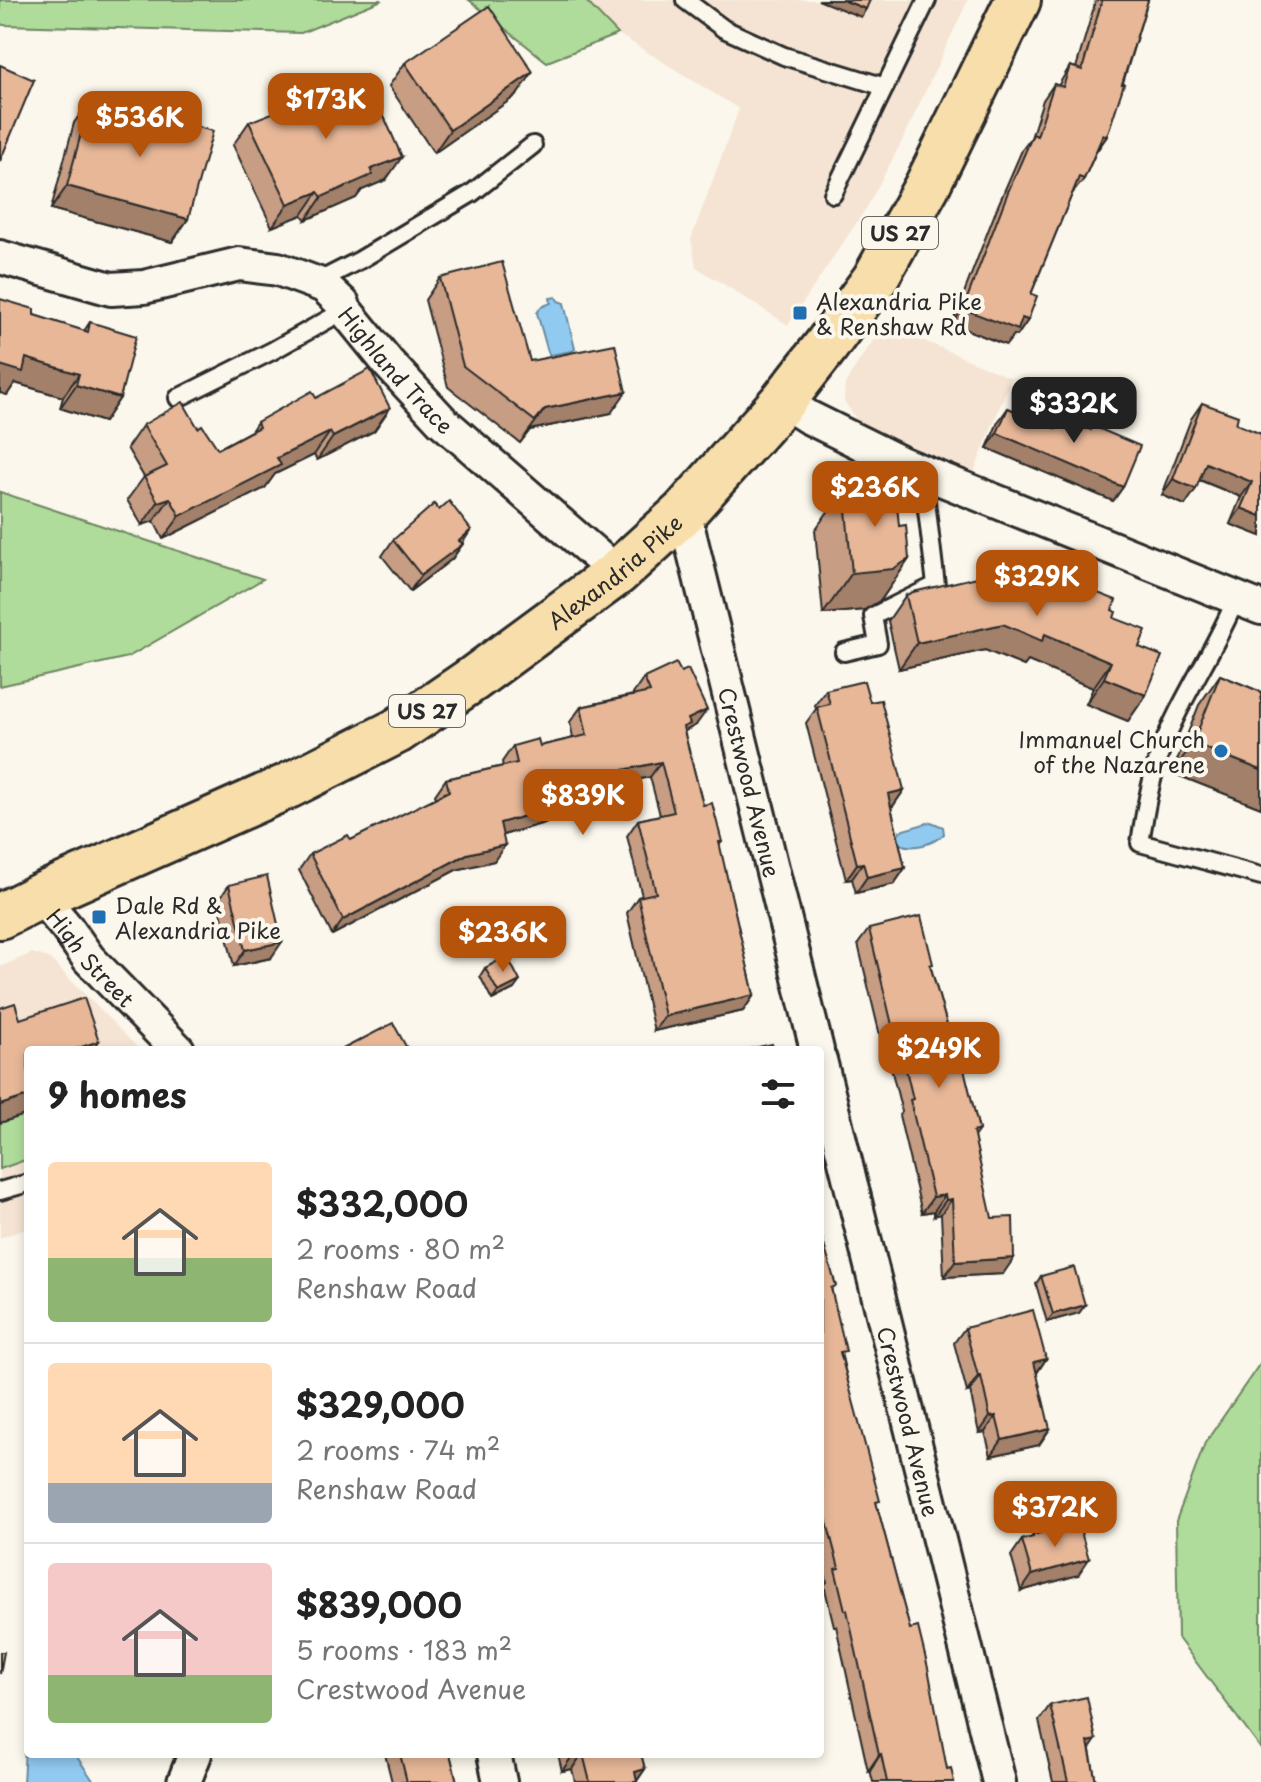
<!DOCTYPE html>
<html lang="en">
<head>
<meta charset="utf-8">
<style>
	:root { --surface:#fff; --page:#f2f2f2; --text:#222; --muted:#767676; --line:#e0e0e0; --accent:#b45309 }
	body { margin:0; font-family:"Playpen Sans",sans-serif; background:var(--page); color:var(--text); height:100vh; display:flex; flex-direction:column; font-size:30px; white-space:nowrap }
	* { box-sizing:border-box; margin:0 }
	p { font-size:26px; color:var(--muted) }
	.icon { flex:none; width:44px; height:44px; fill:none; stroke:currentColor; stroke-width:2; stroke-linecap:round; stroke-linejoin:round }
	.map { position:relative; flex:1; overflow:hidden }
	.sheet { position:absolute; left:24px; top:1046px; width:800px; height:712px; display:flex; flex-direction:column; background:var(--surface); border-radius:8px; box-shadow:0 4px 12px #0003 }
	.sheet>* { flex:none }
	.price { position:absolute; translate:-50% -68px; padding:0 18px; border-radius:16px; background:var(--accent); color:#fff; font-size:26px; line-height:52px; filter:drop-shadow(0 2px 4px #0008) }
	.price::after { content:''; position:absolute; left:50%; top:48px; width:24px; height:18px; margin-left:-12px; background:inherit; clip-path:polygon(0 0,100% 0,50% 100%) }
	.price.on { background:#222; color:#fff }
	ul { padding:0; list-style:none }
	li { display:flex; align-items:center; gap:24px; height:200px; padding:0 24px }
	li+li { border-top:2px solid var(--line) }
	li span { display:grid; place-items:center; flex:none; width:224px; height:160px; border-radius:8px; color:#555 }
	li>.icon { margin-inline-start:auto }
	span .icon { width:96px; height:96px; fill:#fffc; stroke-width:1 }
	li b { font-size:34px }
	h2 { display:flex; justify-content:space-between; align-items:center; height:96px; padding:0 24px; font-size:34px }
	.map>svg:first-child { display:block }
	.built { fill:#f5e4d3 }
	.green { fill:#afdc9a; stroke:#6d8462; stroke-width:2 }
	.water { fill:#91caf1; stroke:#688aa2; stroke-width:2 }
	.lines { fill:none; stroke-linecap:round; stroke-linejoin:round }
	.service-casing { stroke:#2b2b2b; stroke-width:22 }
	.minor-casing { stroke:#2b2b2b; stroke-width:38 }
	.primary-casing { stroke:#2b2b2b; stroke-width:50 }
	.service { stroke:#fbf7ec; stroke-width:16 }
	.minor { stroke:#fbf7ec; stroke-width:32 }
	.primary { stroke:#f8deab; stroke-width:44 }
	.wall { fill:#c79d83; stroke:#2b2b2b; stroke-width:2 }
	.shaded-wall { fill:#a2806a; stroke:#2b2b2b; stroke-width:2 }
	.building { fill:#e7b798; stroke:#2b2b2b; stroke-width:2 }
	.poi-dot { fill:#1f6fb2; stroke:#fbf7ec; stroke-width:3 }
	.labels { text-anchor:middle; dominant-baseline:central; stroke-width:8; stroke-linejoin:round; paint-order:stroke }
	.shield { fill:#fbf7ec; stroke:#696865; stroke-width:2 }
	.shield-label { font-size:20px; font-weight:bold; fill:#2b2b2b }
	.poi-label { font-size:22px; fill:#2b2b2b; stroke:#fbf7ec; text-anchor:start }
	.street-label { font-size:22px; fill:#2b2b2b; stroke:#fbf7ec }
</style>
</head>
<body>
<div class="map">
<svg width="1261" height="1782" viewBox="0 0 1261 1782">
	<rect width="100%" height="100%" fill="#fbf7ec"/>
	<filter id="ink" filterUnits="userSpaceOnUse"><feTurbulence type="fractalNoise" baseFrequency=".0125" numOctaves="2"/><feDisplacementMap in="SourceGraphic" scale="16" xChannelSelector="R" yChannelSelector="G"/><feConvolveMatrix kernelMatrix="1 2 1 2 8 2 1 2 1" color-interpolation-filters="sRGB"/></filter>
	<g filter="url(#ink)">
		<g class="built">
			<path d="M585,0h383l-65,139 -36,68 -79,118 -92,-58 -5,-28 48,-130 -121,-75z"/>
			<path d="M885,324l126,54 -38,97 -95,-38 -22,-18 -12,-18 1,-17 14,-23z"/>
			<path d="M32,953l17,5 91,92h-112v178l-28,10v-271z"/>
		</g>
		<g class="green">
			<path d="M0,0h382l-81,33 -298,-8 -3,-2z"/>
			<path d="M469,0h116l33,34 -71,28z"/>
			<path d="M0,492l263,87 -135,78 -128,29z"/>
			<path d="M28,1114v45l-28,10v-46z"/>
			<path d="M1261,1362v387l-83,-111 -2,-117 29,-78z"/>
		</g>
		<g class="water">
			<path d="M556,297l2,4 6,2 11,46 -3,2 -22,4 -2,-3 -11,-39 4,-6 10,-4 -1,-5z"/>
			<path d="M931,822l12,5 1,7c-11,10 -30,16 -44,10l-2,-8 2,-5z"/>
			<path d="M28,1735v19h47l19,28h-71l2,-33z"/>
		</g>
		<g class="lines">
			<defs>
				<g id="service">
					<path d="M685,0l39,29 60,27 101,31"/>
					<path d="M833,194l94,-194"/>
					<path d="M315,283l45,-23 112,-67 61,-48"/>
					<path d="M178,398l94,-47 73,-41"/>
					<path d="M1236,599c-22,53 -56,100 -76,154 -10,29 -15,59 -20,90l121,33"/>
					<path d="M844,652l34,-8 -5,-28 63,-31 -11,-92v-20"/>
					<path d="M0,1191l28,-8"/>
				</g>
				<g id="minor">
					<path id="s1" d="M0,257l111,32 33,-2 95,-23 39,5 46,17 19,18 2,6 44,54 53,57 175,152"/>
					<path d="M783,401l25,16 93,46 360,145"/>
					<path id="s2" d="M684,512l133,538"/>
					<path id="s3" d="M40,896l27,32 22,31 89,91"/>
					<path id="s4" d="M820,1060l179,722"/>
					<path d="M494,1754l6,28"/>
					<path d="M184,1782l11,-28"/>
				</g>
				<g id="primary">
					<path id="s5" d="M0,916l40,-20 248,-110 109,-55 76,-52 144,-106 67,-61 99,-111 43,-55 49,-67 52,-93 91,-186"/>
				</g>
			</defs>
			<use href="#service" class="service-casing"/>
			<use href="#minor" class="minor-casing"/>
			<use href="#primary" class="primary-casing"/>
			<use href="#service" class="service"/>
			<use href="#minor" class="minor"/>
			<use href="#primary" class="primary"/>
		</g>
		<g class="wall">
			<path d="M1096,0h52l-41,136 -11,16 -12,27 -12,15 -41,100 -3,26 -11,16 -3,-1 -8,10 -54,-21 45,-116 25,-58 9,-12 12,-38 11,-16 4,2 12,-20 6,2z"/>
			<path d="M405,63l112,32 -83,58 -45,-67z"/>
			<path d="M90,100l98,119 -16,23 -121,-33 23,-86z"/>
			<path d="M249,122l137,58 -24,10 -6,8 -50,22 -4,-5 -30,12 -39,-82z"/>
			<path d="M440,278l90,83 81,52 -81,17 -10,13 -72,-56 -23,-87z"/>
			<path d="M34,315l50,16 6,-9 30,76 -16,24 -44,-14 3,-11 -48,-14 -8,12z"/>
			<path d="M316,398l74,10 -16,23 -57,29 -3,-5 -39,19 -10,14 -102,51 -9,-18 -12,4 -15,-25 17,-23 -17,-29 16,-23 55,3 20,21 33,-18 6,-9z"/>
			<path d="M1202,403l34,21 25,10v102l-31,-12 11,-27 -42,-17 -14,25 -23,-10 29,-76z"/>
			<path d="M1008,408l45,20 7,-10 30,11 3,-3 30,61 -10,14 -126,-53 11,-26z"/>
			<path d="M844,489l55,37 10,33 -28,41 -17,10 -41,4 -8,-84z"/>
			<path d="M439,510l24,34 -11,15 -42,32 -28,-35 11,-16z"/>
			<path d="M1012,560l100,50 2,8 25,29 7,48 -18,26 -42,-17 7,-16 -65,-27 -4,5 -39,-16 -86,19 -11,-48 18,-26 99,-24z"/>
			<path d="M1220,675l41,17v116l-89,-35 27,-68z"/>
			<path d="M644,678l52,47 -12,6 19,74 19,37 -3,3 35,150 -11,16 -89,20 -27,-118 11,-16 4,-1 -15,-60 11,-16 22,-5 -10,-38 -80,18 -8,23 -59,17 -9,26 -38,9 -124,65 -33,-65 11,-16 41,-14 85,-42 -1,-3 11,-16 57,-13 -1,-4 11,-16h27l33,-8 -3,-16 11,-15 52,-12v-1z"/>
			<path d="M826,690l44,12 34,88 -11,16h-2l14,62 -11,16 -38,9 -4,-14 -6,1 -40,-157 10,-14 -1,-4z"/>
			<path d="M229,885l42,73 -37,8 -16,-65z"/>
			<path d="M869,929l62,39 18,64 16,42 14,56 -5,7 29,137 -59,3 -3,-63 -7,2v-5l-12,2 -23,-98 3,-3 -17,-68h-3l-24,-100z"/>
			<path d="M485,968l29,21 -22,11 -12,-24z"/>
			<path d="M820,1231l12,61 10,65 35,149 70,263 7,13h-81l-3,-12 -2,1 -32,-145h-2l-10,-41 3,-3 -7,-27z"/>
			<path d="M1041,1276l44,29 -6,8 -32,9 -11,-38z"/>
			<path d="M965,1328l81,31 -9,14 2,72 -48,11 -6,-24 -6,1 -9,-42 -3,1 -13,-49z"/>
			<path d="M1033,1535l45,40 -57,16 -10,-35 11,-16 9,-2z"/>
			<path d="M1050,1705l40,45 6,32h-43l-14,-61z"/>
			<path d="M385,1754h65l7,28h-65z"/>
			<path d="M558,1754h83l4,15 -8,12v1h-62l-3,-13 -10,2z"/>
		</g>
		<g class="shaded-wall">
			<path d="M818,0h25l23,9 -5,8z"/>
			<path d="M533,72l-16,23 -83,58 16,-23z"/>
			<path d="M1103,135l4,1 -11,16z"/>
			<path d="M402,157l-16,23 -24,10 -6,8 -50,22 16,-23 49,-28z"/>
			<path d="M67,186l121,33 -16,23 -121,-33z"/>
			<path d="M318,192l-16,23 -30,12 16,-23z"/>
			<path d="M963,309l59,9 6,2 -11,16 -3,-1 -8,10 -54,-21z"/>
			<path d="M26,358l53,16 -16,23 -48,-14 -8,12 -7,-2v-28z"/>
			<path d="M76,385l44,13 -16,24 -44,-14z"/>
			<path d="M626,392l-15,21 -81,17 -10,13 25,-34z"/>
			<path d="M390,408l-16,23 -57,29 16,-23z"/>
			<path d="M330,432l-16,23 -39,19 -10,14 -102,51 17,-23 97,-58z"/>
			<path d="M997,433l126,54 -10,14 -126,-53z"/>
			<path d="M1206,463l46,19 -11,15 -46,-19z"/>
			<path d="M1173,479l23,10 -11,16 -23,-10z"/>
			<path d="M170,498l-16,23 -12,4 16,-23z"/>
			<path d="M1241,508l20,8v20l-31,-12z"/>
			<path d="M471,530l-19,29 -42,32 11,-16z"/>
			<path d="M909,559l-28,41 -17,10 -41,4 29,-41z"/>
			<path d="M1003,624l42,10 66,28 -18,26 -65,-27 -4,5 -39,-16 -86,19 18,-26z"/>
			<path d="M1104,678l42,17 -18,26 -42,-17z"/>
			<path d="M707,710l-11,15 -11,6 -13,11 16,-23z"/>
			<path d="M1193,743l68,27v38l-89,-35z"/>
			<path d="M661,762l-11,15 -94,21 11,-16z"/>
			<path d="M904,790l-11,16 -16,4 11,-16z"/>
			<path d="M573,802l-11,16 -73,21 11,-16z"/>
			<path d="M505,845l-11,16 -38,9 -124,65 11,-15 124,-66z"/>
			<path d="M863,863l-11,16 -6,1 11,-16z"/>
			<path d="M905,868l-11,16 -38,9 11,-16z"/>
			<path d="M282,942l-11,16 -37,8 11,-16z"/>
			<path d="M520,981l-6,8 -22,11 6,-8z"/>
			<path d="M754,995l-11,16 -89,20 11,-15z"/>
			<path d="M896,1028l-11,16h-3l11,-15z"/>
			<path d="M99,1041l-6,9h-16l1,-2z"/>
			<path d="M28,1096v18l-28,9v-18z"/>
			<path d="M945,1195l-11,16 -12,2 11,-16z"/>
			<path d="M952,1199l-11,15 -7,2 12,-16z"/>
			<path d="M1014,1258l-11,16 -59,3 11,-15z"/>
			<path d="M1085,1305l-6,8 -32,9 6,-8z"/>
			<path d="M1046,1359l-11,16 -1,-13z"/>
			<path d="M978,1376h3l-11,15 -3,1z"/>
			<path d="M996,1416l-11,16 -6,1 11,-16z"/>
			<path d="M1050,1429l-11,16 -48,11 11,-16z"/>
			<path d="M1089,1559l-11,16 -57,16 11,-16z"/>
			<path d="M1096,1740l-11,16 3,-14z"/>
			<path d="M579,1754h3l-10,15 -10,2 11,-16z"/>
			<path d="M881,1754l-11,16 -2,1 11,-16z"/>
			<path d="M645,1769l-9,13 -1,-10z"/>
		</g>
		<g class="building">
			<path d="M843,0h27l-4,9z"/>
			<path d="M1102,0h46l-26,84h2l-17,52 -4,-1 -19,44 -5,-2 -48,117 6,2 -9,24 -6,-2 -4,12 -55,-21 45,-117 25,-58 4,2 17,-52 9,3 7,-21 12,4z"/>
			<path d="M489,6l44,66 -83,58 -45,-67z"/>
			<path d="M0,65l34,15 -34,81z"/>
			<path d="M366,76l36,81 -31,12 1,6 -50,22 -4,-5 -30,12 -39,-82z"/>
			<path d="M90,100l123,31 -25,88 -121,-33z"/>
			<path d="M502,262l28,99 85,-17 11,48 -81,17 -10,12 -72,-55 -23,-88z"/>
			<path d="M0,299l34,10v6l54,17 2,-10 46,14 -16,62 -44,-13 3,-11 -53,-16 -3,14 -23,-7z"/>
			<path d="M370,369l20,39 -57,29 -3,-5 -53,26 4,7 -101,51 -10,-18 -12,4 -14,-25 23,-11 -24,-41 40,-23 15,26 4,-3 16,24 41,-22 -2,-5 55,-31 4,7z"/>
			<path d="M1202,403l36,13 -2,8 25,10v82l-20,-8 11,-26 -46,-19 -10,26 -23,-10z"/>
			<path d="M1008,408l48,21 4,-11 31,12 2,-4 47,20 -17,41 -126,-54z"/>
			<path d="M895,483l4,43 7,-1 3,34 -16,10 -41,4 -8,-84z"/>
			<path d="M449,501l22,29 -12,11 4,3 -42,31 -28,-35 41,-36 5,6z"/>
			<path d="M1012,560l72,30 1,-2 31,12 -4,10 4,2 -2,6 32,12 -7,17 23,9 -16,39 -42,-17 7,-16 -66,-28 -3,7 -39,-17 -86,19 -11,-48 7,-3 99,-23z"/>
			<path d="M676,663l5,9 7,-3 19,41 -19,9 2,5 -7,3 20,78 9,-2 10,39h-3l35,153 -89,21 -27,-119 18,-4 -18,-73 36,-8 -13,-50 -94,20 6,20 -73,21 5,22 -38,9 -124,66 -33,-66 38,-19 3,5 98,-49 -3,-12 71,-16 -4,-17 25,-7 2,7 47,-11 -6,-28 69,-15 -6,-14z"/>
			<path d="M1220,675l41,17v78l-68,-27z"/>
			<path d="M864,681l6,21 11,-2 23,90 -16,4 17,74 -38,9 -4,-14 -6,1 -40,-157 13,-3 -4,-14z"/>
			<path d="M267,876l15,66 -37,8 -16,-65z"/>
			<path d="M921,916l12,48 -3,1 19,67 10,-3 11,39 -6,1 15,61 -6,2 19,86 21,-1 1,41 -59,4 -3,-63 -6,1 -1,-5 -12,2 -23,-97 3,-1 -17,-71 -3,1 -24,-100z"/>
			<path d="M507,956l13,25 -22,11 -13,-24z"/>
			<path d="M84,998l15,43 -21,7 1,2h-51v46l-28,9v-97l15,-5 5,16z"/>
			<path d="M393,1023l15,27h-67z"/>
			<path d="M772,1044l2,6h-29z"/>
			<path d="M820,1231l16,55 -5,2 15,63 -6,1 40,149 -4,1 34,127 8,-2 10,41 19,101 4,-1 3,14h-67l-6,-28 -2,1 -32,-145h-2l-10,-41 4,-1 -19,-72v-5l3,-1 -3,-14z"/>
			<path d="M1074,1267l11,38 -32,9 -12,-38z"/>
			<path d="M1033,1310l13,49 -12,3 16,67 -48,11 -6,-24 -6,1 -9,-41h-3l-13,-48z"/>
			<path d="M1078,1522l11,37 -57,16 -10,-35 11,-3v-2z"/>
			<path d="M0,1652h4l-4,22z"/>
			<path d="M1087,1697l9,43 -8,2 8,40h-28l-18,-77z"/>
			<path d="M400,1754h50l7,28h-50z"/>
			<path d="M583,1754h58l4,15 -10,3 2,10h-47z"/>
		</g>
	</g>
	<g class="poi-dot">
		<rect x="792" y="305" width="16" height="16" rx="4"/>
		<circle cx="1221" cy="751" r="8"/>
		<rect x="91" y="909" width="16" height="16" rx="4"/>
	</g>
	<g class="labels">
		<g class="shield">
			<rect x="862" y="217" width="76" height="32" rx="6"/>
			<rect x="389" y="695" width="76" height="32" rx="6"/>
		</g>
		<g class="shield-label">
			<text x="900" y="233">US 27</text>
			<text x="427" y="711">US 27</text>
		</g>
		<g class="poi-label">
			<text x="816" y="300">Alexandria Pike<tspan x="816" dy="25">&amp; Renshaw Rd</tspan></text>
			<text x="1205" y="738" text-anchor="end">Immanuel Church<tspan x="1205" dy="25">of the Nazarene</tspan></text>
			<text x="115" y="904">Dale Rd &amp;<tspan x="115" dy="25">Alexandria Pike</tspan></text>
		</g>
		<g class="street-label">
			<text stroke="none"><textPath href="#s1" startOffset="446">Highland Trace</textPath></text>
			<text stroke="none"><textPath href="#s5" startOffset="708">Alexandria Pike</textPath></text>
			<text stroke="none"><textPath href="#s2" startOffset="278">Crestwood Avenue</textPath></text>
			<text stroke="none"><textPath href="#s3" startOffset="80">High Street</textPath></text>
			<text stroke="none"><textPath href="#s4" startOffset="372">Crestwood Avenue</textPath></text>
		</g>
	</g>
</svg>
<b class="price" style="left:326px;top:141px">$173K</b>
<b class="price" style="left:140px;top:159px">$536K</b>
<b class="price on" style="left:1074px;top:445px">$332K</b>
<b class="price" style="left:875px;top:529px">$236K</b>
<b class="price" style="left:1037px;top:618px">$329K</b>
<b class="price" style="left:583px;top:837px">$839K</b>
<b class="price" style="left:503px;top:974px">$236K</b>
<b class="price" style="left:939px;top:1090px">$249K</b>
<b class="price" style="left:1055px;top:1549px">$372K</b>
<section class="sheet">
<h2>9 homes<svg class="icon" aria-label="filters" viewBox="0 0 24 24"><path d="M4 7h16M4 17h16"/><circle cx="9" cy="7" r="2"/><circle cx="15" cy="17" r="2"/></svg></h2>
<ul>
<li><span style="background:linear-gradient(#ffd9b3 60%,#8fb573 0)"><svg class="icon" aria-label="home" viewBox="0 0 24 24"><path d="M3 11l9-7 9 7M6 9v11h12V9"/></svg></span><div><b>$332,000</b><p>2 rooms · 80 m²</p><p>Renshaw Road</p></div></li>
<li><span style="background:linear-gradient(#ffd9b3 75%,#9aa5b1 0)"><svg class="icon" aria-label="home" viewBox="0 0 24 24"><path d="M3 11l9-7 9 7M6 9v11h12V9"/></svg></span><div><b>$329,000</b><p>2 rooms · 74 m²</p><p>Renshaw Road</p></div></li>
<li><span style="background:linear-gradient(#f6c9c9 70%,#8fb573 0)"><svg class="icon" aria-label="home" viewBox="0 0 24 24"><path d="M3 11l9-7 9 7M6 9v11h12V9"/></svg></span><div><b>$839,000</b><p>5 rooms · 183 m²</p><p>Crestwood Avenue</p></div></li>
</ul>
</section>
</div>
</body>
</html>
